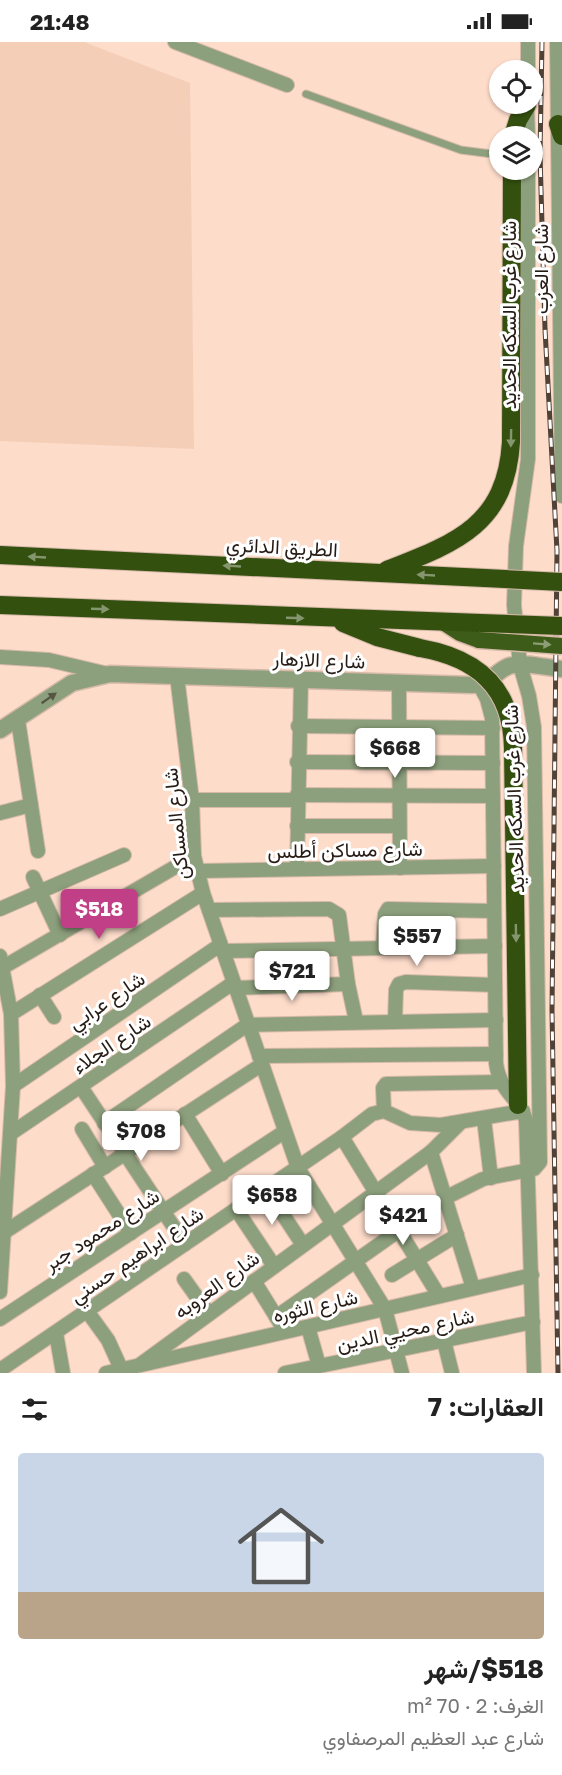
<!DOCTYPE html>
<html lang="ar">
<head>
<meta charset="utf-8">
<style>
	:root { --surface:#fff; --page:#f6f6f6; --text:#222; --muted:#767676; --line:#e0e0e0; --accent:#c13f86 }
	body { margin:0; font-family:"Golos Text",Vazirmatn,sans-serif; background:var(--page); color:var(--text); direction:rtl; height:100vh; display:flex; flex-direction:column; font-size:22px; white-space:nowrap }
	* { box-sizing:border-box; margin:0 }
	p { font-size:20px; color:var(--muted) }
	.icon { flex:none; width:33px; height:33px; fill:none; stroke:currentColor; stroke-width:2; stroke-linecap:round; stroke-linejoin:round }
	.map { position:relative; height:1331px; overflow:hidden; direction:ltr }
	.drawer { display:flex; flex-direction:column; background:var(--surface); flex:1 }
	.drawer>* { flex:none }
	.tools { position:absolute; left:489px; top:18px; display:grid; gap:12px }
	.tools a { display:grid; place-items:center; width:54px; height:54px; border-radius:50%; background:var(--surface); box-shadow:0 2px 4px #0004; font-size:30px }
	.price { position:absolute; translate:-50% -51px; padding:0 14px; border-radius:6px; background:#fff; color:#222; font-size:20px; line-height:39px; filter:drop-shadow(0 2px 3px #0008) }
	.price::after { content:''; position:absolute; left:50%; top:36px; width:18px; height:14px; margin-left:-9px; background:inherit; clip-path:polygon(0 0,100% 0,50% 100%) }
	.price.active { background:var(--accent); color:#fff }
	ul { padding:0; list-style:none }
	li { display:grid; align-content:center; gap:12px; height:318px; padding:0 18px }
	li+li { border-top:2px solid var(--line) }
	li span { display:grid; place-items:center; height:186px; border-radius:6px; color:#555 }
	li>.icon { margin-inline-start:auto }
	span .icon { width:108px; height:108px; fill:#fffc; stroke-width:1 }
	li b { font-size:26px }
	h2 { display:flex; justify-content:space-between; align-items:center; height:72px; padding:0 18px; font-size:26px }
	.status { display:flex; justify-content:space-between; align-items:center; height:42px; padding:0 30px; background:var(--surface); direction:ltr }
	.status svg { height:16px; fill:currentColor }
	.map>svg:first-child { display:block }
	.built { fill:#f5ceb8 }
	.lines { fill:none; stroke-linecap:round; stroke-linejoin:round }
	.service-casing { stroke:#d6b9a9; stroke-width:9 }
	.minor-casing { stroke:#d6b9a9; stroke-width:16 }
	.tertiary-casing { stroke:#d6b9a9; stroke-width:19 }
	.trunk-casing { stroke:#d6b9a9; stroke-width:19 }
	.motorway-casing { stroke:#d6b9a9; stroke-width:20 }
	.service { stroke:#8da07d; stroke-width:7 }
	.minor { stroke:#8da07d; stroke-width:14 }
	.tertiary { stroke:#8da07d; stroke-width:16 }
	.trunk { stroke:#3d5c19; stroke-width:16 }
	.motorway { stroke:#33500f; stroke-width:18 }
	.rail-casing { stroke:#514238; stroke-width:5 }
	.rail { stroke:#fff; stroke-width:3; stroke-dasharray:9; stroke-linecap:butt }
	.trunk-bridge-casing { stroke:#d6b9a9; stroke-width:19; stroke-linecap:butt }
	.motorway-bridge-casing { stroke:#d6b9a9; stroke-width:20; stroke-linecap:butt }
	.trunk-bridge { stroke:#3d5c19; stroke-width:16 }
	.motorway-bridge { stroke:#33500f; stroke-width:18 }
	.oneway { fill:#85966f }
	.oneway2 { fill:#8b9d75 }
	.oneway3 { fill:#555744 }
	.labels { text-anchor:middle; dominant-baseline:central; stroke-width:6; stroke-linejoin:round; paint-order:stroke }
	.street-label { font-size:20px; fill:#271c15; stroke:#fff }
</style>
</head>
<body>
<div class="status"><b>21:48</b><svg viewBox="0 0 49 12"><path d="M0 12V9h3v3zM5 12V6h3v6zM10 12V3h3v9zM15 12V0h3v12zM26 1h20v11H26zM47 4h2v5h-2z"/></svg></div>
<div class="map">
<svg width="562" height="1331" viewBox="0 0 562 1331">
	<rect width="100%" height="100%" fill="#fddcca"/>
	<path class="built" d="M0,0h84l106,41 4,366 -194,-8z"/>
	<g class="lines">
		<defs>
			<path id="service" d="M306,52l155,56 39,5"/>
			<g id="minor">
				<path d="M175,0l112,43"/>
				<path d="M557,0l5,454"/>
				<path d="M528,28v-28"/>
				<path d="M527,64l1,30"/>
				<path d="M0,615l49,3 59,14"/>
				<path d="M177,634l15,124 2,56 9,37 95,275 87,141 17,64"/>
				<path d="M399,641l1,185"/>
				<path d="M479,642l8,15 5,19 4,345c4,30 23,34 30,57l8,253"/>
				<path d="M18,678l20,131"/>
				<path d="M298,684l195,2"/>
				<path d="M297,720l196,1"/>
				<path d="M297,753l196,1"/>
				<path d="M192,758h105"/>
				<path d="M0,771l31,-8"/>
				<path d="M297,784h102"/>
				<path d="M297,827l4,-189"/>
				<path d="M197,829l297,-5"/>
				<path d="M33,835l27,58"/>
				<path d="M0,867l124,-54"/>
				<path d="M209,868l120,-1 10,6 9,69 8,37"/>
				<path d="M383,906l2,-34 3,-5 106,2"/>
				<path d="M222,909l273,-5"/>
				<path d="M0,914l11,58 2,72 -13,206"/>
				<path d="M0,927l194,-113"/>
				<path d="M235,946l113,-4"/>
				<path d="M40,953l14,22"/>
				<path d="M11,972l192,-121"/>
				<path d="M395,979l1,-31 3,-6 7,-2 89,3"/>
				<path d="M259,1014l237,-2"/>
				<path d="M13,1044l207,-141"/>
				<path d="M81,1045l104,157"/>
				<path d="M384,1069l-1,-23 3,-4 114,-2"/>
				<path d="M185,1072l37,60"/>
				<path d="M484,1077l7,59"/>
				<path d="M104,1081l143,-98 249,-5"/>
				<path d="M82,1087l23,38"/>
				<path d="M10,1092l223,-151"/>
				<path d="M342,1095l97,159"/>
				<path d="M431,1110l42,136"/>
				<path d="M93,1132l38,59"/>
				<path d="M266,1147l37,56"/>
				<path d="M236,1167l38,57"/>
				<path d="M0,1193l261,-170"/>
				<path d="M392,1233l65,-40"/>
				<path d="M184,1237l25,35"/>
				<path d="M254,1239l26,42"/>
				<path d="M87,1269l21,29 15,33"/>
				<path d="M276,1275l169,-119 38,-19 51,-10 6,-7 -6,-435 -5,-31 -9,-31 -6,-60 2,-59 12,-87v-289"/>
				<path d="M0,1277l284,-187"/>
				<path d="M308,1285l11,39"/>
				<path d="M56,1291l7,40"/>
				<path d="M444,1299l8,32"/>
				<path d="M141,1322l290,-212 29,-29"/>
				<path d="M0,1328l342,-233 30,-23 12,-3 26,12 31,2 82,-14"/>
				<path d="M106,1331l426,-98"/>
				<path d="M285,1331l248,-51"/>
			</g>
			<path id="tertiary" d="M0,688l72,-47 38,-9 362,11c20,-1 22,-13 37,-19 15,-5 38,2 53,3"/>
			<path id="trunk" d="M443,580l17,11 19,7"/>
			<g id="motorway">
				<path d="M558,82l4,12"/>
				<path d="M513,94l5,-16 9,-15"/>
				<path d="M0,513l485,23"/>
				<path d="M387,528c69,-27 119,-45 124,-128l1,-272"/>
				<path d="M0,563l481,18"/>
				<path d="M343,581l34,14 43,11"/>
				<path d="M513,706l5,357"/>
			</g>
		</defs>
		<use href="#service" class="service-casing"/>
		<use href="#minor" class="minor-casing"/>
		<use href="#tertiary" class="tertiary-casing"/>
		<use href="#trunk" class="trunk-casing"/>
		<use href="#motorway" class="motorway-casing"/>
		<use href="#service" class="service"/>
		<use href="#minor" class="minor"/>
		<use href="#tertiary" class="tertiary"/>
		<use href="#trunk" class="trunk"/>
		<use href="#motorway" class="motorway"/>
		<defs>
			<path id="rail" d="M542,0l-2,112 5,175 12,222 -5,459 6,363"/>
		</defs>
		<use href="#rail" class="rail-casing"/>
		<use href="#rail" class="rail"/>
		<defs>
			<path id="trunk-bridge" d="M479,598l83,6"/>
			<g id="motorway-bridge">
				<path d="M485,536l77,4"/>
				<path d="M481,581l81,3"/>
				<path d="M420,606c57,10 92,39 93,100"/>
			</g>
		</defs>
		<use href="#trunk-bridge" class="trunk-bridge-casing"/>
		<use href="#motorway-bridge" class="motorway-bridge-casing"/>
		<use href="#trunk-bridge" class="trunk-bridge"/>
		<use href="#motorway-bridge" class="motorway-bridge"/>
	</g>
	<defs><path id="oneway-solid" d="M-6-.8H1V-3.2L6.5 0L1 3.2V.8H-6Z" transform="scale(1.5)"/></defs>
	<g class="oneway">
		<use href="#oneway-solid" transform="translate(511 396) rotate(91)"/>
		<use href="#oneway-solid" transform="translate(37 515) rotate(-177)"/>
		<use href="#oneway-solid" transform="translate(232 524) rotate(-177)"/>
		<use href="#oneway-solid" transform="translate(426 533) rotate(-177)"/>
		<use href="#oneway-solid" transform="translate(100 567) rotate(2)"/>
		<use href="#oneway-solid" transform="translate(295 576) rotate(2)"/>
		<use href="#oneway-solid" transform="translate(516 891) rotate(89)"/>
	</g>
	<use class="oneway2" href="#oneway-solid" transform="translate(542 602) rotate(4)"/>
	<use class="oneway3" href="#oneway-solid" transform="translate(49 656) rotate(-35)"/>
	<g class="labels">
		<g class="street-label">
			<text transform="translate(540 227) rotate(-90)">شارع العزب</text>
			<text transform="translate(508 273) rotate(-90)">شارع غرب السكه الحديد</text>
			<text transform="translate(282 504) rotate(3)">الطريق الدائري</text>
			<text transform="translate(319 617) rotate(2)">شارع الازهار</text>
			<text transform="translate(513 757) rotate(-92)">شارع غرب السكه الحديد</text>
			<text transform="translate(175 782) rotate(-96)">شارع المساكن</text>
			<text transform="translate(345 807) rotate(-1)">شارع مساكن أطلس</text>
			<text transform="translate(106 958) rotate(-34)">شارع عرابي</text>
			<text transform="translate(111 1001) rotate(-34)">شارع الجلاء</text>
			<text transform="translate(101 1187) rotate(-33)">شارع محمود جبر</text>
			<text transform="translate(136 1212) rotate(-34)">شارع ابراهيم حسني</text>
			<text transform="translate(216 1242) rotate(-36)">شارع العروبه</text>
			<text transform="translate(315 1263) rotate(-13)">شارع الثوره</text>
			<text transform="translate(405 1287) rotate(-12)">شارع محيي الدين</text>
		</g>
	</g>
</svg>
<div class="tools">
<a><svg class="icon" aria-label="locate" viewBox="0 0 24 24"><circle cx="12" cy="12" r="6"/><path d="M12 2v4M12 18v4M2 12h4M18 12h4"/></svg></a>
<a><svg class="icon" aria-label="layers" viewBox="0 0 24 24"><path d="M12 4l9 5-9 5-9-5zM3 14l9 5 9-5"/></svg></a>
</div>
<b class="price" style="left:395px;top:737px">$668</b>
<b class="price active" style="left:99px;top:898px">$518</b>
<b class="price" style="left:417px;top:925px">$557</b>
<b class="price" style="left:292px;top:960px">$721</b>
<b class="price" style="left:141px;top:1120px">$708</b>
<b class="price" style="left:272px;top:1184px">$658</b>
<b class="price" style="left:403px;top:1204px">$421</b>
</div>
<section class="drawer">
<h2>العقارات: 7<svg class="icon" aria-label="filters" viewBox="0 0 24 24"><path d="M4 7h16M4 17h16"/><circle cx="9" cy="7" r="2"/><circle cx="15" cy="17" r="2"/></svg></h2>
<ul>
<li><span style="background:linear-gradient(#c9d6e8 75%,#b9a48a 0)"><svg class="icon" aria-label="home" viewBox="0 0 24 24"><path d="M3 11l9-7 9 7M6 9v11h12V9"/></svg></span><div><b>$518/شهر</b><p>الغرف: 2 · 70 m²</p><p>شارع عبد العظيم المرصفاوي</p></div></li>
</ul>
</section>
</body>
</html>
